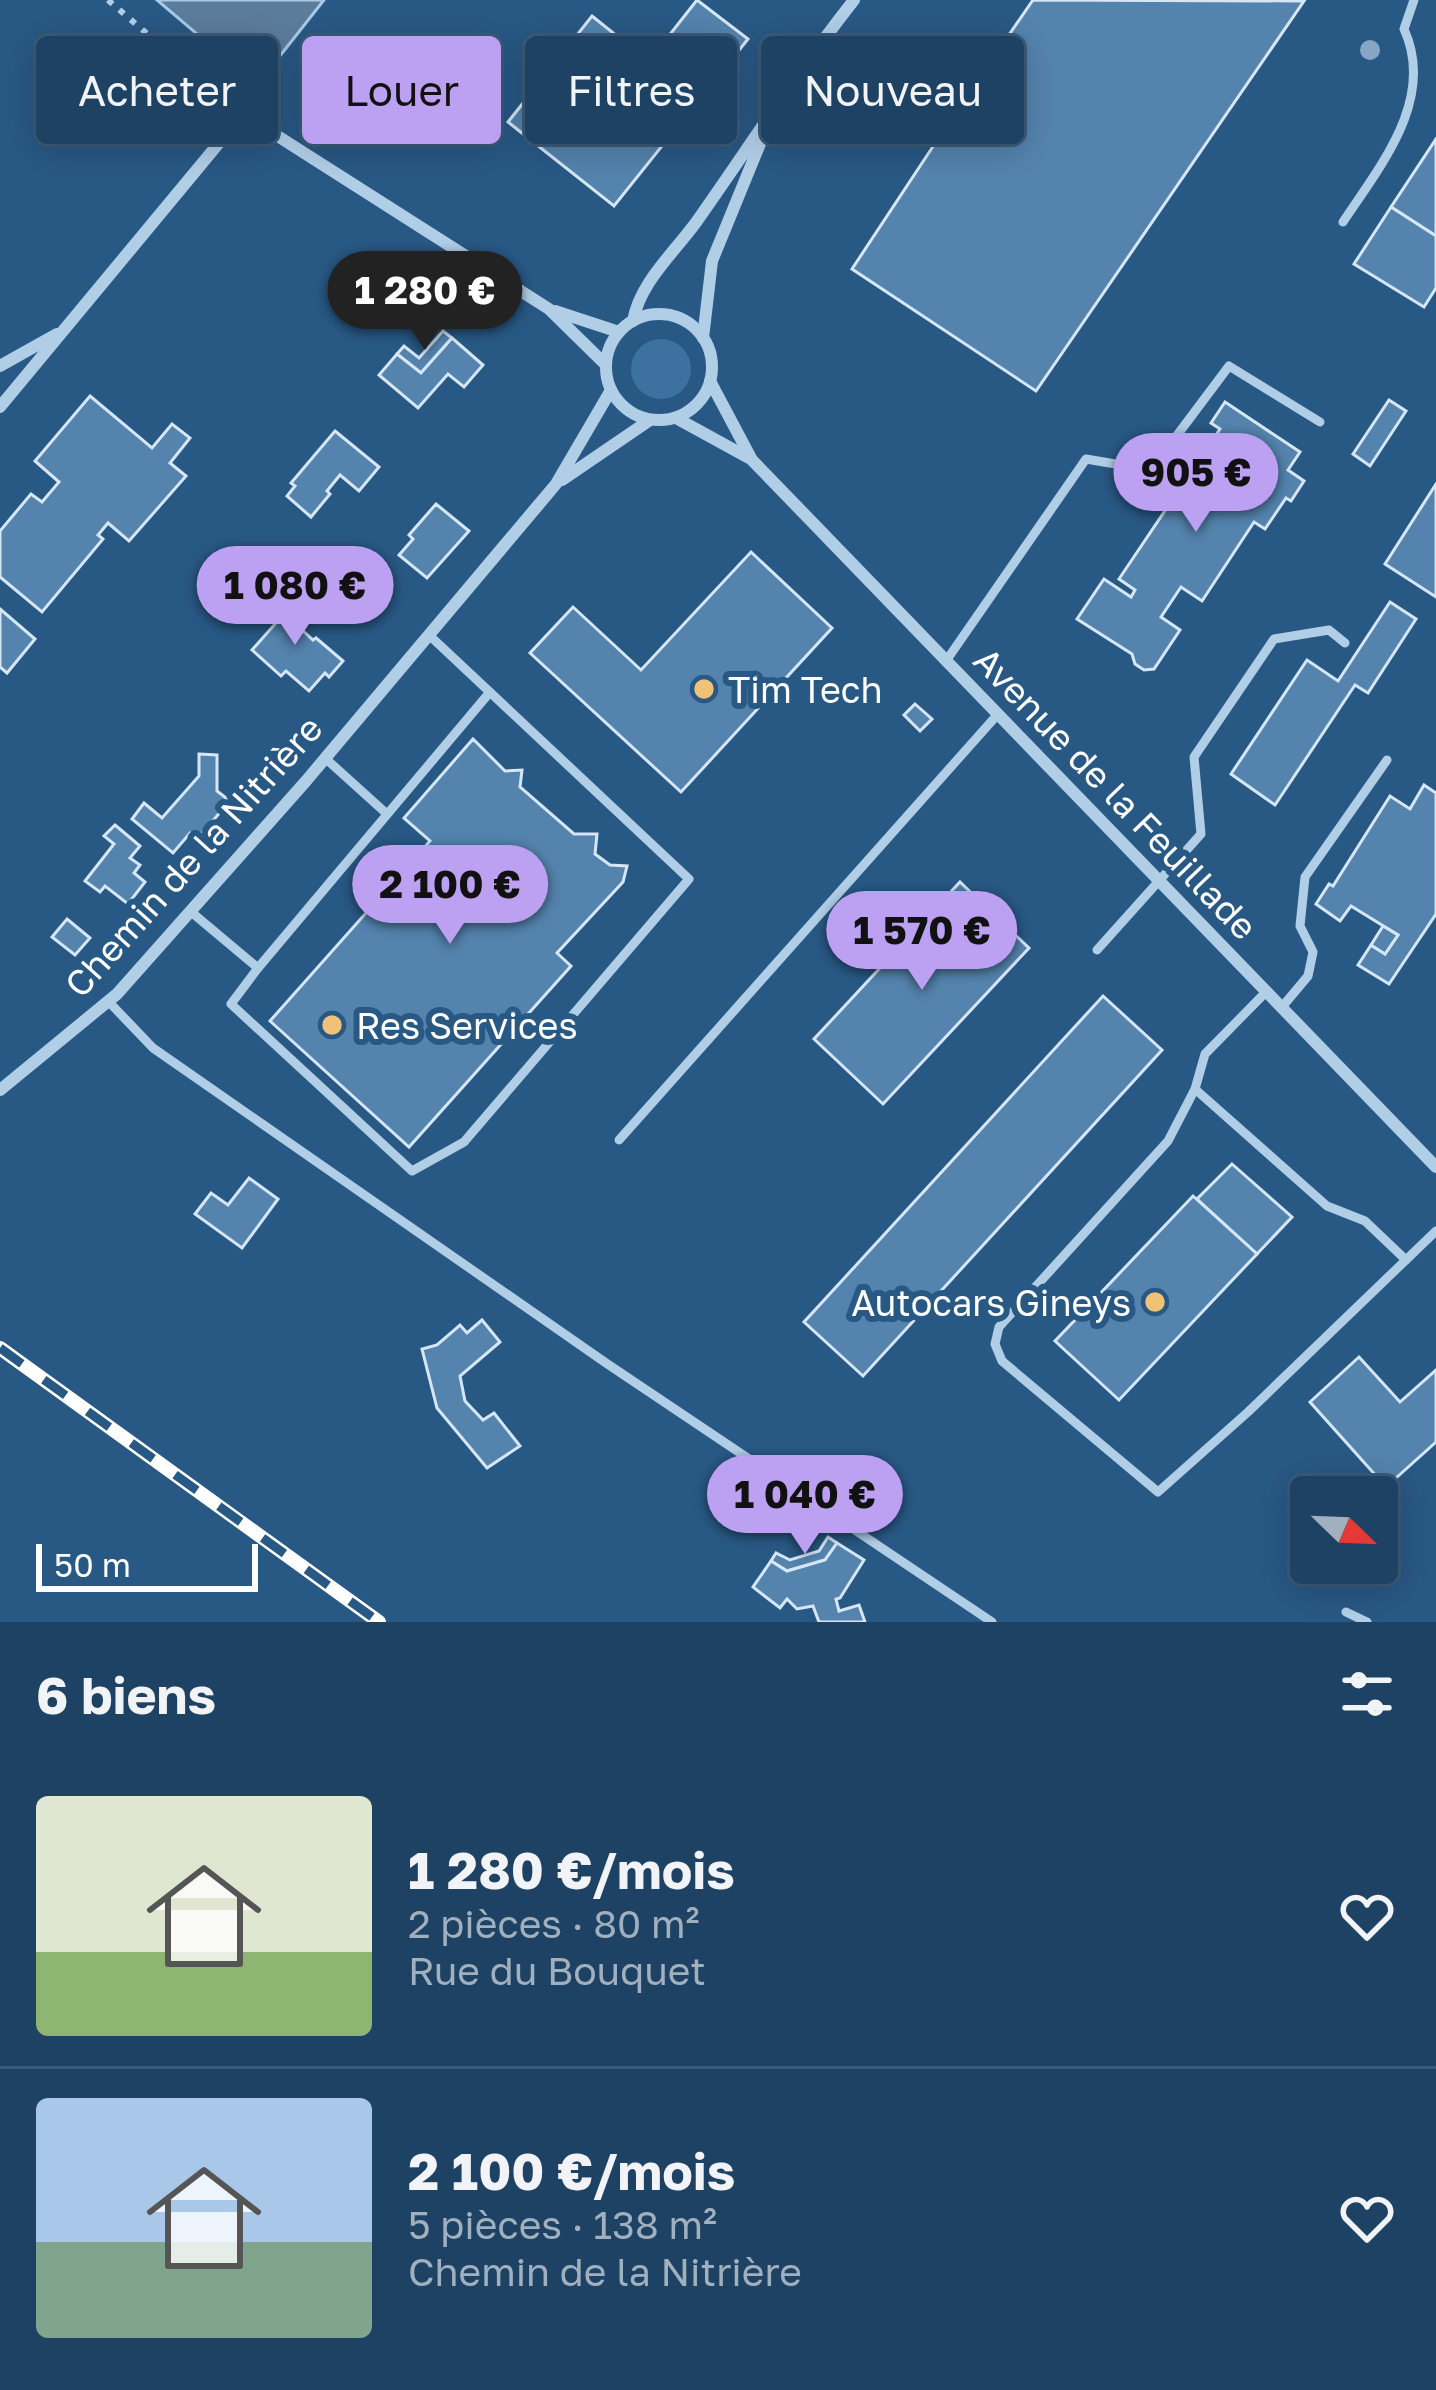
<!DOCTYPE html>
<html lang="fr">
<head>
<meta charset="utf-8">
<style>
	:root { --surface:#1e4263; --page:#264969; --text:#f1f3f6; --muted:#a1b0be; --line:#3c5b78; --accent:#bca0f2 }
	body { margin:0; font-family:"Golos Text",sans-serif; background:var(--page); color:var(--text); height:100vh; display:flex; flex-direction:column; font-size:45px; white-space:nowrap }
	* { box-sizing:border-box; margin:0 }
	p { font-size:39px; color:var(--muted) }
	.icon { flex:none; width:66px; height:66px; fill:none; stroke:currentColor; stroke-width:2; stroke-linecap:round; stroke-linejoin:round }
	.map { position:relative; height:1622px; overflow:hidden }
	.sheet { display:flex; flex-direction:column; background:var(--surface); flex:1 }
	.sheet>* { flex:none }
	.top-card { position:absolute; left:36px; top:36px; width:1365px; height:108px; display:flex; gap:24px }
	.needle { width:78px; rotate:113deg }
	.fabs { position:absolute; left:1290px; top:1476px; display:grid; gap:24px }
	.fabs a { display:grid; place-items:center; width:108px; height:108px; border-radius:12px; background:var(--surface); box-shadow:0 6px 30px #0003,0 0 0 3px var(--line); font-size:60px }
	.scale { position:absolute; left:36px; bottom:30px; width:222px; box-sizing:border-box; padding-left:12px; border:6px solid #fff; border-top:0; font-size:33px; line-height:42px; white-space:nowrap; color:#fff; -webkit-text-stroke:9px #285884; paint-order:stroke }
	.price { position:absolute; translate:-50% -102px; padding:0 27px; border-radius:42px; background:var(--accent); color:#111; font-size:39px; line-height:78px; filter:drop-shadow(0 3px 6px #0008) }
	.price::after { content:''; position:absolute; left:50%; top:72px; width:36px; height:27px; margin-left:-18px; background:inherit; clip-path:polygon(0 0,100% 0,50% 100%) }
	.price.on { background:#222; color:#fff }
	ul { padding:0; list-style:none }
	li { display:flex; align-items:center; gap:36px; height:300px; padding:0 36px }
	li+li { border-top:3px solid var(--line) }
	li span { display:grid; place-items:center; flex:none; width:336px; height:240px; border-radius:12px; color:#555 }
	li>.icon { margin-inline-start:auto }
	span .icon { width:144px; height:144px; fill:#fffc; stroke-width:1 }
	li b { font-size:51px }
	h2 { display:flex; justify-content:space-between; align-items:center; height:144px; padding:0 36px; font-size:51px }
	.tag { padding:0 42px; border-radius:12px; background:var(--surface); box-shadow:0 6px 30px #0003,0 0 0 3px var(--line); font-size:42px; line-height:108px }
	.tag.on { background:var(--accent); color:#111 }
	.map>svg:first-child { display:block }
	.green { fill:#3c71a0 }
	.water { fill:#5b7c9b; stroke:#a6cae7; stroke-width:3 }
	.building { fill:#5483ad; stroke:#d5e6f6; stroke-width:3 }
	.lines { fill:none; stroke-linecap:round; stroke-linejoin:round }
	.path { stroke:#b1cee7; stroke-width:6; stroke-dasharray:6 9; stroke-linecap:butt }
	.service { stroke:#b1cee7; stroke-width:9 }
	.minor { stroke:#b1cee7; stroke-width:12 }
	.rail-casing { stroke:#fff; stroke-width:14 }
	.rail { stroke:#285884; stroke-width:9; stroke-dasharray:27; stroke-linecap:butt }
	.tree { fill:#87a6c3 }
	.poi-dot { fill:#efc277; stroke:#285884; stroke-width:4.5 }
	.labels { text-anchor:middle; dominant-baseline:central; stroke-width:12; stroke-linejoin:round; paint-order:stroke }
	.poi-label { font-size:36px; fill:#fff; stroke:#285884; text-anchor:start }
	.street-label { font-size:36px; fill:#fff; stroke:#285884 }
</style>
</head>
<body>
<div class="map">
<svg width="1436" height="1622" viewBox="0 0 1436 1622">
	<rect width="100%" height="100%" fill="#285884"/>
	<circle class="green" cx="661" cy="369" r="30"/>
	<path class="water" d="M157,0h167l-67,85z"/>
	<g class="building">
		<path d="M697,0l51,39 -27,34 -50,-40z"/>
		<path d="M1033,0l271,1 -268,390 -184,-122 115,-174 -5,-3 40,-56 4,3z"/>
		<path d="M592,16l106,85 -84,105 -106,-84z"/>
		<path d="M1436,139v97l-45,-29z"/>
		<path d="M1391,207l45,29v52l-12,19 -70,-43z"/>
		<path d="M443,331l9,7 -31,35 -24,-19 7,-8 15,12z"/>
		<path d="M452,338l31,27 -19,22 -16,-13 -30,34 -39,-33 18,-21 24,19z"/>
		<path d="M90,396l62,52 20,-24 18,14 -20,25 16,13 -57,65 -21,-18 -10,12 5,4 -61,73 -42,-35v-46l31,-37 11,8 17,-20 -24,-21z"/>
		<path d="M1389,400l17,11 -36,55 -17,-12z"/>
		<path d="M1225,402l75,50 -12,18 16,11 -13,20 -5,-3 -21,31 -11,-7 -52,79 -21,-14 -20,30 19,13 -26,39 -10,1 -9,-6 -3,-10 -55,-35 27,-40 27,18 4,-7 -16,-11 101,-150 -9,-6z"/>
		<path d="M335,431l44,36 -20,24 -19,-16 -13,16 3,3 -19,23 -24,-21 8,-10 -4,-3z"/>
		<path d="M1436,484v113l-51,-33z"/>
		<path d="M436,504l33,27 -42,47 -28,-23 14,-16 -4,-4z"/>
		<path d="M751,552l81,76 -151,164 -151,-139 43,-46 68,63z"/>
		<path d="M288,596l19,18 -9,12 15,14 3,-2 27,23 -14,16 -4,-4 -16,18 -23,-20 -5,5 -29,-26 24,-27 -7,-6z"/>
		<path d="M1390,602l26,17 -48,74 -13,-8 -80,120 -44,-31 76,-114 31,21z"/>
		<path d="M0,609l35,30 -28,34 -7,-6z"/>
		<path d="M915,704l17,15 -12,12 -16,-16z"/>
		<path d="M473,739l32,32 17,-1 -2,17 54,47h23l-2,20 15,11 17,1 -4,16 -66,71 14,13 -162,181 -139,-126 160,-180 -26,-23z"/>
		<path d="M199,754l18,1v36l13,10 -33,38 -7,-6 -17,20 -41,-34 12,-16 18,15 37,-42z"/>
		<path d="M1424,785l12,8v121l-47,70 -31,-19 13,-20 14,9 13,-19 -47,-29 -11,15 -24,-17 13,-20 4,2 57,-90 20,13z"/>
		<path d="M115,825l25,21 -10,12 10,7 -6,8 11,9 -17,22 -23,-18 -5,6 -15,-11 29,-37 -10,-8z"/>
		<path d="M960,882l69,66 -146,156 -69,-65z"/>
		<path d="M67,919l23,19 -15,17 -23,-18z"/>
		<path d="M1383,926l15,9 -13,19 -14,-9z"/>
		<path d="M1103,996l59,54 -299,326 -59,-54z"/>
		<path d="M1232,1164l60,53 -35,37 -60,-55z"/>
		<path d="M249,1178l29,21 -36,49 -47,-34 16,-21 17,12z"/>
		<path d="M1193,1196l64,58 -138,146 -64,-59z"/>
		<path d="M482,1320l18,22 -40,34 5,25 18,19 11,-7 26,33 -33,22 -50,-60 -15,-59 15,-4 23,-20 7,8z"/>
		<path d="M1359,1357l41,45 36,-32v72l-50,45 -76,-85z"/>
		<path d="M828,1537l9,6 -12,17 -38,11 -16,-10 5,-8 14,7 29,-9z"/>
		<path d="M837,1543l27,17 -24,38 -4,1 3,12 20,-6 6,17h-46l-6,-16 -16,3 -10,-10 -7,9 -27,-21 18,-26 16,10 38,-11z"/>
	</g>
	<g class="lines">
		<path class="path" d="M108,0l52,45"/>
		<g class="service">
			<path d="M1343,222c38,-57 93,-123 61,-193l10,-29"/>
			<path d="M429,635l260,244 -225,263 -52,29 -181,-167 27,-36 232,-276"/>
			<path d="M946,661l140,-202 65,11 78,-104 91,56"/>
			<path d="M325,758l62,56"/>
			<path d="M190,911l68,57"/>
			<path d="M1097,950l104,-116 -7,-77 80,-118 55,-9 16,13"/>
			<path d="M1266,992l-61,62 -10,35 -27,52 -169,186 -4,17 7,17 156,131 90,-80 188,-181"/>
			<path d="M108,1001l45,47 453,315 386,259"/>
			<path d="M1282,1007l26,-31 5,-24 -13,-26 5,-49 82,-117"/>
			<path d="M1195,1089l132,117 38,15 41,39"/>
			<path d="M619,1140l379,-426"/>
			<path d="M1346,1612l21,10"/>
		</g>
		<g class="minor">
			<path d="M172,55l71,59 306,195 57,56"/>
			<path d="M555,311l64,21"/>
			<circle cx="659" cy="367" r="53"/>
			<path d="M633,321c7,-39 41,-68 64,-100 52,-74 101,-150 157,-221"/>
			<path d="M703,338l9,-77 52,-127"/>
			<path d="M0,366l57,-32"/>
			<path d="M710,381l42,79 684,707"/>
			<path d="M0,407l243,-293"/>
			<path d="M676,418l73,40"/>
			<path d="M562,480l88,-60"/>
			<path d="M0,1090l117,-96 189,-213 250,-297 55,-94"/>
		</g>
		<defs>
			<path id="rail" d="M0,1348l379,274"/>
		</defs>
		<use href="#rail" class="rail-casing"/>
		<use href="#rail" class="rail"/>
	</g>
	<circle class="tree" cx="1370" cy="50" r="10"/>
	<g class="poi-dot">
		<circle cx="704" cy="689" r="12"/>
		<circle cx="332" cy="1025" r="12"/>
		<circle cx="1155" cy="1302" r="12"/>
	</g>
	<g class="labels">
		<g class="poi-label">
			<text x="728" y="689">Tim Tech</text>
			<text x="356" y="1025">Res Services</text>
			<text x="1131" y="1302" text-anchor="end">Autocars Gineys</text>
		</g>
		<g class="street-label">
			<text transform="translate(1116 793) rotate(46)">Avenue de la Feuillade</text>
			<text transform="translate(193 856) rotate(-48)">Chemin de la Nitrière</text>
		</g>
	</g>
</svg>
<div class="fabs">
<a><svg class="needle" viewBox="-14 -14 28 28"><path d="M0-13l5 13h-10z" fill="#e53935"/><path d="M0 13l5-13h-10z" fill="#a1b0be"/></svg></a>
</div>
<div class="scale">50 m</div>
<b class="price on" style="left:425px;top:353px">1 280 €</b>
<b class="price" style="left:1196px;top:535px">905 €</b>
<b class="price" style="left:295px;top:648px">1 080 €</b>
<b class="price" style="left:450px;top:947px">2 100 €</b>
<b class="price" style="left:922px;top:993px">1 570 €</b>
<b class="price" style="left:805px;top:1557px">1 040 €</b>
<div class="top-card">
<a class="tag">Acheter</a>
<a class="tag on">Louer</a>
<a class="tag">Filtres</a>
<a class="tag">Nouveau</a>
</div>
</div>
<section class="sheet">
<h2>6 biens<svg class="icon" aria-label="filters" viewBox="0 0 24 24"><path d="M4 7h16M4 17h16"/><circle cx="9" cy="7" r="2"/><circle cx="15" cy="17" r="2"/></svg></h2>
<ul>
<li><span style="background:linear-gradient(#dfe7d0 65%,#8fb573 0)"><svg class="icon" aria-label="home" viewBox="0 0 24 24"><path d="M3 11l9-7 9 7M6 9v11h12V9"/></svg></span><div><b>1 280 €/mois</b><p>2 pièces · 80 m²</p><p>Rue du Bouquet</p></div><svg class="icon" aria-label="heart" viewBox="0 0 24 24"><path d="M12 20l-8-8c-3-5 5-10 8-4 3-6 11-1 8 4z"/></svg></li>
<li><span style="background:linear-gradient(#a9c7e8 60%,#7fa58c 0)"><svg class="icon" aria-label="home" viewBox="0 0 24 24"><path d="M3 11l9-7 9 7M6 9v11h12V9"/></svg></span><div><b>2 100 €/mois</b><p>5 pièces · 138 m²</p><p>Chemin de la Nitrière</p></div><svg class="icon" aria-label="heart" viewBox="0 0 24 24"><path d="M12 20l-8-8c-3-5 5-10 8-4 3-6 11-1 8 4z"/></svg></li>
</ul>
</section>
</body>
</html>
